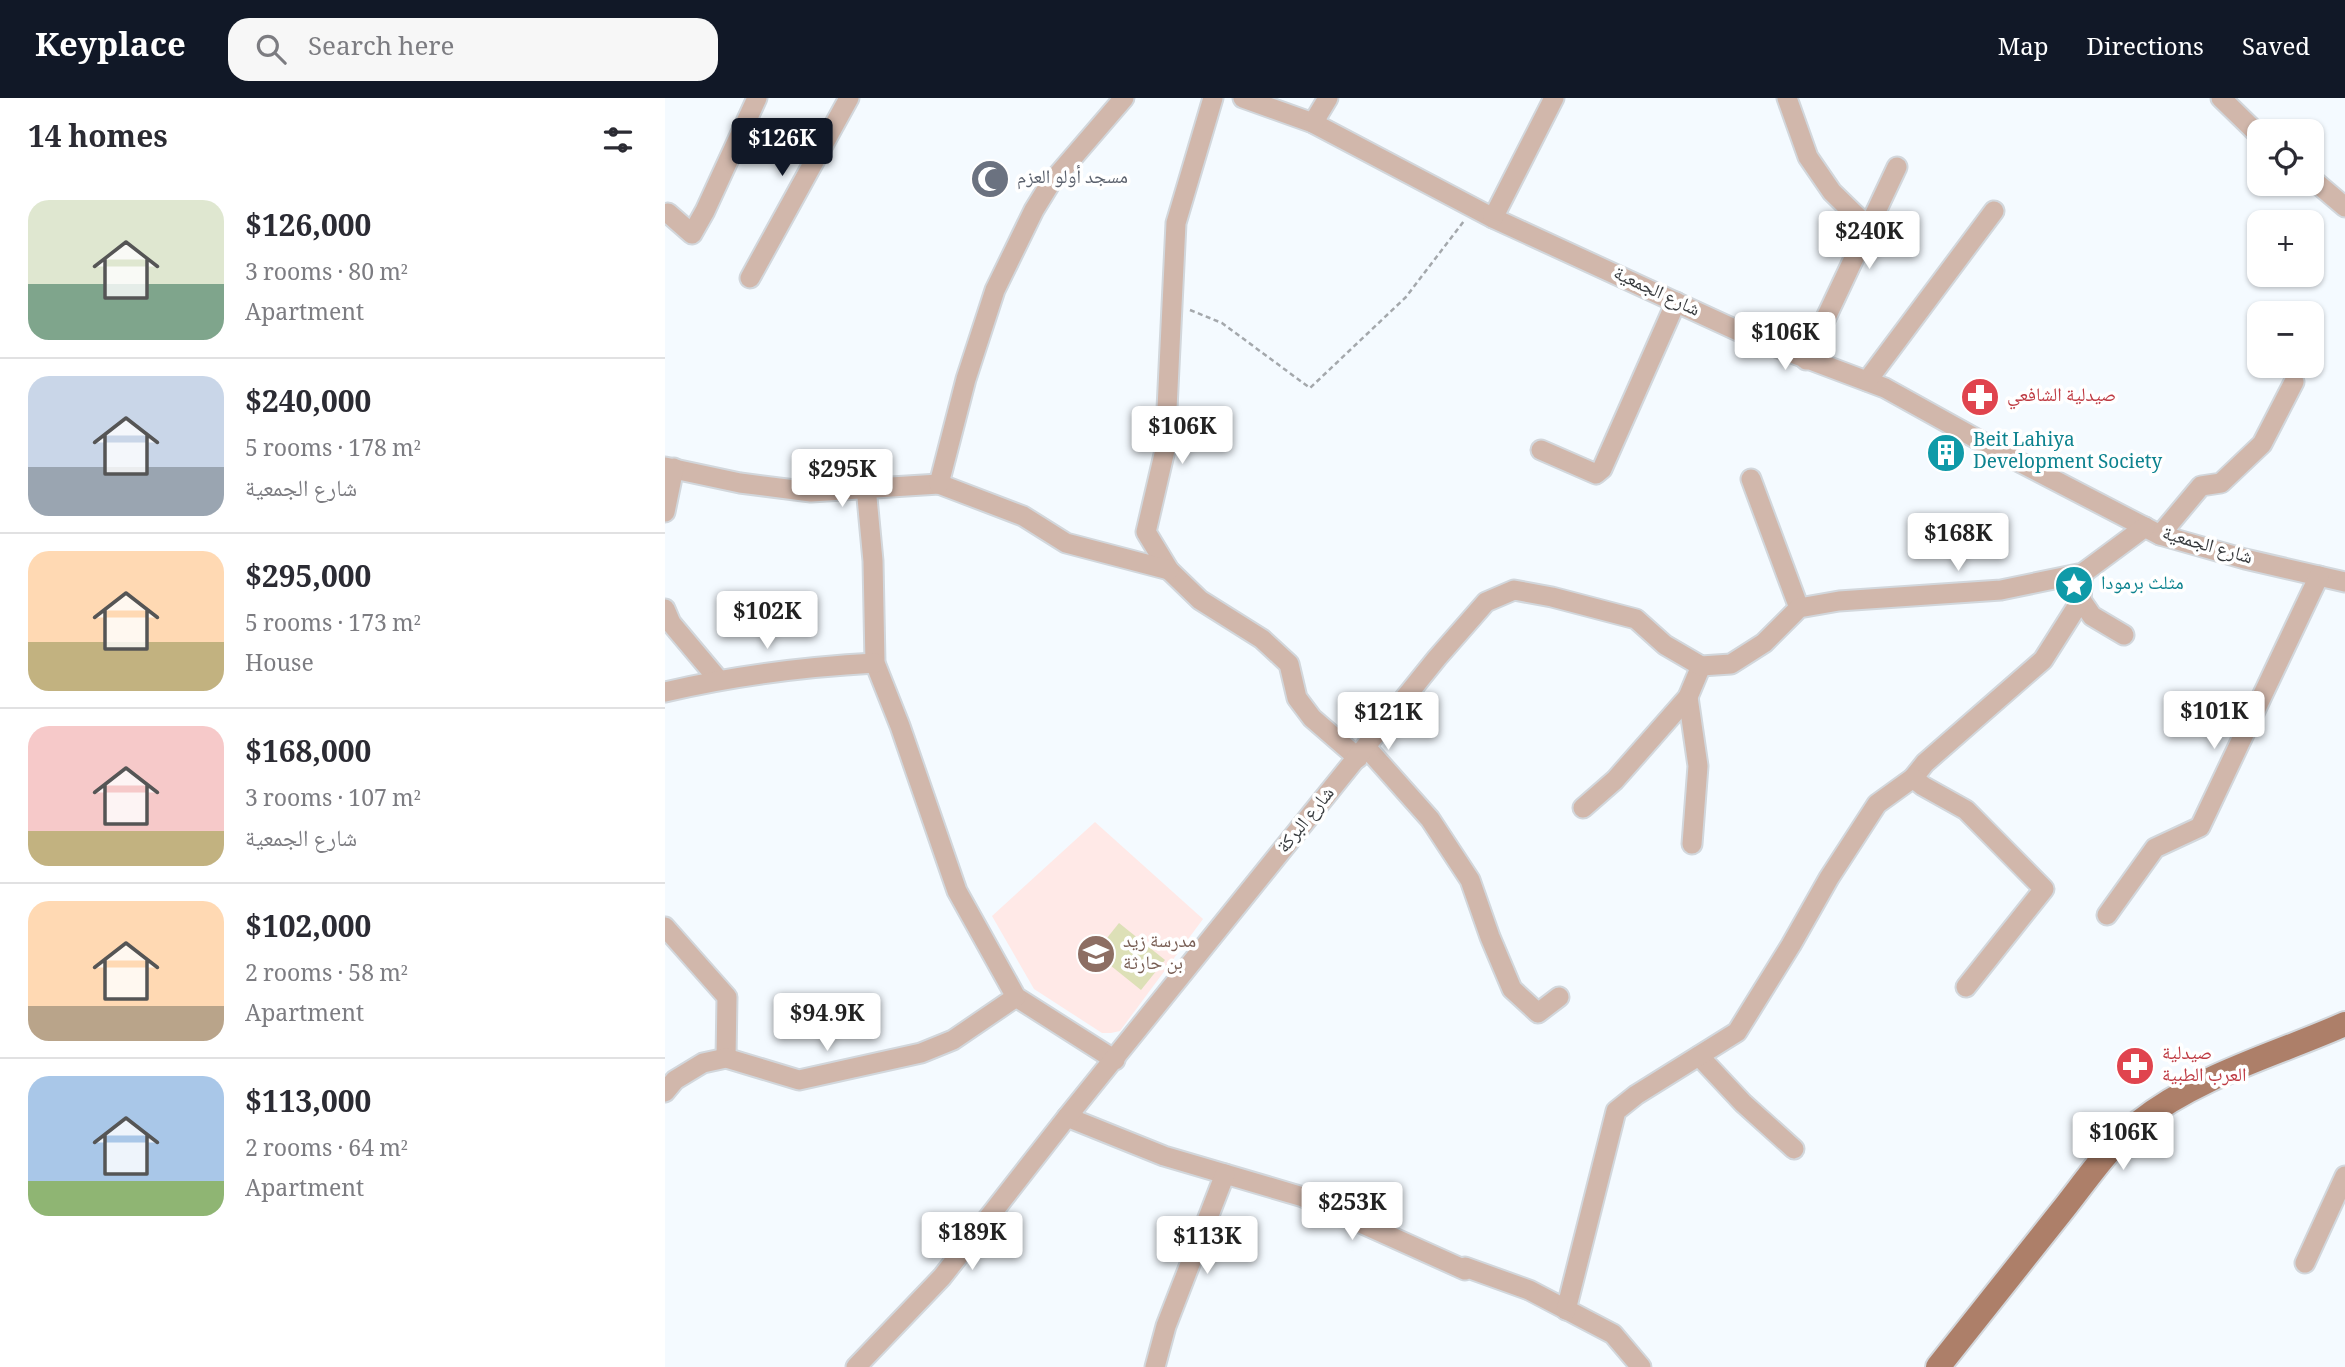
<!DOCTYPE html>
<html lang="en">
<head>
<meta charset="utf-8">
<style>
	:root { --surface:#fff; --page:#f7f7f7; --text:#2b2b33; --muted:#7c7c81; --line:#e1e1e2; --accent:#111827 }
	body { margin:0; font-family:Georgia,"Noto Naskh Arabic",serif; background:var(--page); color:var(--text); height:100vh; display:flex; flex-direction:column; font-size:26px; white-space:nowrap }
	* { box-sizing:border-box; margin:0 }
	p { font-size:23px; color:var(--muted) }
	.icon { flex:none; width:38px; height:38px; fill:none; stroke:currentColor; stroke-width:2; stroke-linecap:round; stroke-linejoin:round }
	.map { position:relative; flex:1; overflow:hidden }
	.details { display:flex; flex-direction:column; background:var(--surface); width:665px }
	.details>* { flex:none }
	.buttons { position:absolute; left:1582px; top:21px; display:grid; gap:14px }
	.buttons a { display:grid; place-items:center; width:77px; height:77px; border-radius:14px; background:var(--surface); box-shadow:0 2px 5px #0004; font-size:35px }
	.price { position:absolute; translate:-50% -60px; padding:0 16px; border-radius:7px; background:#fff; color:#222; font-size:23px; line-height:46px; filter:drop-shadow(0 2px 4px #0008) }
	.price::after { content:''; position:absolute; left:50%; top:42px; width:21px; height:16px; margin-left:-10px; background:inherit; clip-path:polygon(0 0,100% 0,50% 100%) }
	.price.active { background:var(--accent); color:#fff }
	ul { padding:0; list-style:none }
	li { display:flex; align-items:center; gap:21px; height:175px; padding:0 28px }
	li+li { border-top:2px solid var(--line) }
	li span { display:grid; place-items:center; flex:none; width:196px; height:140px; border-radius:21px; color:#555 }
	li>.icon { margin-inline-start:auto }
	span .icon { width:84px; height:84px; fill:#fffc; stroke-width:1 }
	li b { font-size:30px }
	h2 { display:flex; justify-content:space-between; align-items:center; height:84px; padding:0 28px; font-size:30px }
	header { display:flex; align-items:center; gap:42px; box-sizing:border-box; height:98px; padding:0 35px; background:var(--accent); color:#fff }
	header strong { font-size:33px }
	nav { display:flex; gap:38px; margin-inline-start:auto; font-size:24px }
	.search { width:490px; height:63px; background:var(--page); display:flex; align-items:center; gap:18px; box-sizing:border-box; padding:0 24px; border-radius:21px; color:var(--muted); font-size:26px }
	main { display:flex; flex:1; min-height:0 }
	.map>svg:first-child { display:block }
	.education { fill:#ffe9e7 }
	.green { fill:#dde0b7 }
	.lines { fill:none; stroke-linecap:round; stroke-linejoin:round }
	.minor-casing { stroke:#d2d7dc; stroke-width:23 }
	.major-casing { stroke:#d2d7dc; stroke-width:28 }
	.path { stroke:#a4a8ac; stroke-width:2.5; stroke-dasharray:5 3.5; stroke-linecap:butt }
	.minor { stroke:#d1b7ab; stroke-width:19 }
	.major { stroke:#ad7f69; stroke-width:24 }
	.labels { text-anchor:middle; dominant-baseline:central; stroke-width:7; stroke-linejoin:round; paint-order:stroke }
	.worship-label { font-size:19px; fill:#5b616d; stroke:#fff; text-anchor:start }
	.street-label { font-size:19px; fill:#373a3d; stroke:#fff }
	.health-label { font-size:19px; fill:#be3a42; stroke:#fff; text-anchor:start }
	.culture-label { font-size:19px; fill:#0d838f; stroke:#fff; text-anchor:start }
	.education-label { font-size:19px; fill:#785e54; stroke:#fff; text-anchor:start }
</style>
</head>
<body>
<header>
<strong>Keyplace</strong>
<div class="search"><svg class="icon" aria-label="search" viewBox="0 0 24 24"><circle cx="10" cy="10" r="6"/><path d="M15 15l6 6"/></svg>Search here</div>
<nav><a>Map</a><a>Directions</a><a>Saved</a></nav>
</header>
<main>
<section class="details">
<h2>14 homes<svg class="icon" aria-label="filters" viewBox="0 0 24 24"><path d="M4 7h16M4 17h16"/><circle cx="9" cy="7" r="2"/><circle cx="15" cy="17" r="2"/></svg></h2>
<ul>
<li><span style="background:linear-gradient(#dfe7d0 60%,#7fa58c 0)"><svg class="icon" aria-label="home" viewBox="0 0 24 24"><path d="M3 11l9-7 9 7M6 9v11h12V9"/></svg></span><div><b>$126,000</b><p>3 rooms · 80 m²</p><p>Apartment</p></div></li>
<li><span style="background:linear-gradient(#c9d6e8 65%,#9aa5b1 0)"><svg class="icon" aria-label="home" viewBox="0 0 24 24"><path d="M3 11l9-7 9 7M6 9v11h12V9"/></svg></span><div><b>$240,000</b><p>5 rooms · 178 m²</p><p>شارع الجمعية</p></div></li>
<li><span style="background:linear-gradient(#ffd9b3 65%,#c2b280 0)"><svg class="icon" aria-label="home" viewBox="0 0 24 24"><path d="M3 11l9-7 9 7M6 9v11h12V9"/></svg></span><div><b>$295,000</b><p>5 rooms · 173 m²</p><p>House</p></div></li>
<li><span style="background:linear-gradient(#f6c9c9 75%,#c2b280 0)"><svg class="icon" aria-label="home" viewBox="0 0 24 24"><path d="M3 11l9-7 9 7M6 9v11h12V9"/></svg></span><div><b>$168,000</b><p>3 rooms · 107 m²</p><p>شارع الجمعية</p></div></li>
<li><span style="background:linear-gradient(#ffd9b3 75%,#b9a48a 0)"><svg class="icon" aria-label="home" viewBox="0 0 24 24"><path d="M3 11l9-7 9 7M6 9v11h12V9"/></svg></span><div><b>$102,000</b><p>2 rooms · 58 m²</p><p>Apartment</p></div></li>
<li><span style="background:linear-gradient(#a9c7e8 75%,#8fb573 0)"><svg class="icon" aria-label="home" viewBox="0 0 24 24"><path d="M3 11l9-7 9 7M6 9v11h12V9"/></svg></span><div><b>$113,000</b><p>2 rooms · 64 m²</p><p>Apartment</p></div></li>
</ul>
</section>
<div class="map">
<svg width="1680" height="1269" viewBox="0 0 1680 1269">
	<rect width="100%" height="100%" fill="#f4faff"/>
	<path class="education" d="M430,724l108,97 -83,112 -9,2h-9l-68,-44 -42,-73z"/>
	<path class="green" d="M454,825l46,37 -24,30 -46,-37z"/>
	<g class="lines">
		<defs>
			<g id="minor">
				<path d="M548,0l-37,125 -11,227 -19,82 23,38 31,30 62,39 27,25 8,34 15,20 46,40"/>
				<path d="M578,0l70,25 180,95 267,123 125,47 117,65 158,82 85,24 100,23"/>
				<path d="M1122,0l21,59 24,35 36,35"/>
				<path d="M1556,0l38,37"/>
				<path d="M648,25l15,-25"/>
				<path d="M1647,81l33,28"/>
				<path d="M3,115l24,21 13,-23 52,-113"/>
				<path d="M828,120l61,-120"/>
				<path d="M85,180l99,-180"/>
				<path d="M1141,262l91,-193"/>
				<path d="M1202,283l127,-170"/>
				<path d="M876,352l55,24 6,-5 74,-167"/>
				<path d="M0,369l75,16 71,9 128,-8 84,32 43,27 103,27"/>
				<path d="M1086,381l48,129"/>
				<path d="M274,386l27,-105 29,-89 39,-80 16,-26 74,-86"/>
				<path d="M201,389l7,74 2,102 25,63 57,165 59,106 99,63"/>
				<path d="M0,414l9,-44"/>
				<path d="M1495,437l41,-49 20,-3 41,-39 32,-62"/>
				<path d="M1416,502l11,16 32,19"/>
				<path d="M0,511l6,14 47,56"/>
				<path d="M0,594c72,-17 136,-25 210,-29"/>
				<path d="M1023,599l10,69 -6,78"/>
				<path d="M701,649l64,72 40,61 20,57 22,52 26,24 21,-16"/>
				<path d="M1248,680l12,-15 118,-103 38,-60 2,-27"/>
				<path d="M918,710l32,-28 73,-83 13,-31"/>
				<path d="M1442,817l48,-67 45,-21 119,-251"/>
				<path d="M0,829l62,70 -1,61"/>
				<path d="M1034,958l44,47 51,46"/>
				<path d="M0,994l10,-12 28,-17 23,-5 73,22 122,-27 32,-13 63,-43"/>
				<path d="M402,1019l97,39 139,41 162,73v-3l64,23 84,44 28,33"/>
				<path d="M1640,1165l40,-87"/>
				<path d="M901,1212l50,-199 20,-16 101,-63 54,-87 38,-67 48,-74 36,-26 10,8 43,24 78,79 -78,98"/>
				<path d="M191,1269l86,-90 125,-160 370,-459 49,-56 28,-12 38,7 84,22 29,26 36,21 30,-2 33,-21 35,-35 40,-7 162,-11 82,-17 62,-46"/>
				<path d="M490,1269l11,-41 59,-152"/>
			</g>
			<path id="major" d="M1273,1269c41,-52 82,-104 123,-155 24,-30 47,-65 77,-89 61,-48 137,-68 207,-99"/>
		</defs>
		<use href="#minor" class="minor-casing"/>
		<use href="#major" class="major-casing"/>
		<path class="path" d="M525,212l32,13 88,65 96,-91 58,-76"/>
		<use href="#minor" class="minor"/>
		<use href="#major" class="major"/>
	</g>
	<defs>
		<symbol id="mosque-disc" viewBox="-11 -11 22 22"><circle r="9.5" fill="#6b7280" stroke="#fff"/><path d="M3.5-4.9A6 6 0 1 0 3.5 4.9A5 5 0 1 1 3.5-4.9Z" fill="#fff"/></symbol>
		<symbol id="pharmacy-disc" viewBox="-11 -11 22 22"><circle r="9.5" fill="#e0444e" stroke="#fff"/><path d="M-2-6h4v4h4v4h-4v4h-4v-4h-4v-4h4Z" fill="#fff"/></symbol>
		<symbol id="building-disc" viewBox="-11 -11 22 22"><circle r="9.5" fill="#0f9aa8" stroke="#fff"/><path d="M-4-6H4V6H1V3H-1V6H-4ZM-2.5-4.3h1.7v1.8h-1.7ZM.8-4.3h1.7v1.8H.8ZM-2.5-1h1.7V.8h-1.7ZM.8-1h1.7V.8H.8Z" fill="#fff"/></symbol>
		<symbol id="sight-disc" viewBox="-11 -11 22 22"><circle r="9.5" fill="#0f9aa8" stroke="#fff"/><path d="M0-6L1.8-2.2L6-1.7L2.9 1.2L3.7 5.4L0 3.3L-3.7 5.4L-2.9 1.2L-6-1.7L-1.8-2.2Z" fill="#fff"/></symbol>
		<symbol id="school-disc" viewBox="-11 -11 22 22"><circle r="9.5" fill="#8d6e63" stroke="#fff"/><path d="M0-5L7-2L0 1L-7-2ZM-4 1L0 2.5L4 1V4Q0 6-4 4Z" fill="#fff"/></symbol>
	</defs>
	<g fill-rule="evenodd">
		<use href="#mosque-disc" x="303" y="59" width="44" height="44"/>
		<use href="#pharmacy-disc" x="1293" y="277" width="44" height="44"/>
		<use href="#building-disc" x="1259" y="333" width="44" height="44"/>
		<use href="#sight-disc" x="1387" y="465" width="44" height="44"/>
		<use href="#school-disc" x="409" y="834" width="44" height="44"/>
		<use href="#pharmacy-disc" x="1448" y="946" width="44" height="44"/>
	</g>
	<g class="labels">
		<g class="worship-label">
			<text x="352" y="81">مسجد أولو العزم</text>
		</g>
		<g class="street-label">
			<text transform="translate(991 195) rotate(25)">شارع الجمعية</text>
			<text transform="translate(1542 449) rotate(16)">شارع الجمعية</text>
			<text transform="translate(642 723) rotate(-51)">شارع البركة</text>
		</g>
		<g class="health-label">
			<text x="1342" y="299">صيدلية الشافعي</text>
			<text x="1497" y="957">صيدلية<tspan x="1497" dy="22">العرب الطبية</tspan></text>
		</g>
		<g class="culture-label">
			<text x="1308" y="344">Beit Lahiya<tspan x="1308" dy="22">Development Society</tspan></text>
			<text x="1436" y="487">مثلث برمودا</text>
		</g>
		<g class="education-label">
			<text x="458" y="845">مدرسة زيد<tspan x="458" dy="22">بن حارثة</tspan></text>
		</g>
	</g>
</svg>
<div class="buttons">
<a><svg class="icon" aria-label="locate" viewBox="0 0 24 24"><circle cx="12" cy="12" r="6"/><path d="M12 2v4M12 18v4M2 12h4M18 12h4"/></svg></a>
<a>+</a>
<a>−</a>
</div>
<b class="price active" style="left:117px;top:80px">$126K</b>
<b class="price" style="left:1204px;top:173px">$240K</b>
<b class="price" style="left:1120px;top:274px">$106K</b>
<b class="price" style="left:517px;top:368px">$106K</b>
<b class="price" style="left:177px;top:411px">$295K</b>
<b class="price" style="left:1293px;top:475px">$168K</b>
<b class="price" style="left:102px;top:553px">$102K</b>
<b class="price" style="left:1549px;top:653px">$101K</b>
<b class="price" style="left:723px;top:654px">$121K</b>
<b class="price" style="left:162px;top:955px">$94.9K</b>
<b class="price" style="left:1458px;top:1074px">$106K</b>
<b class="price" style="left:687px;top:1144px">$253K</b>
<b class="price" style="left:307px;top:1174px">$189K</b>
<b class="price" style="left:542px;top:1178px">$113K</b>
</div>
</main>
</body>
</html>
